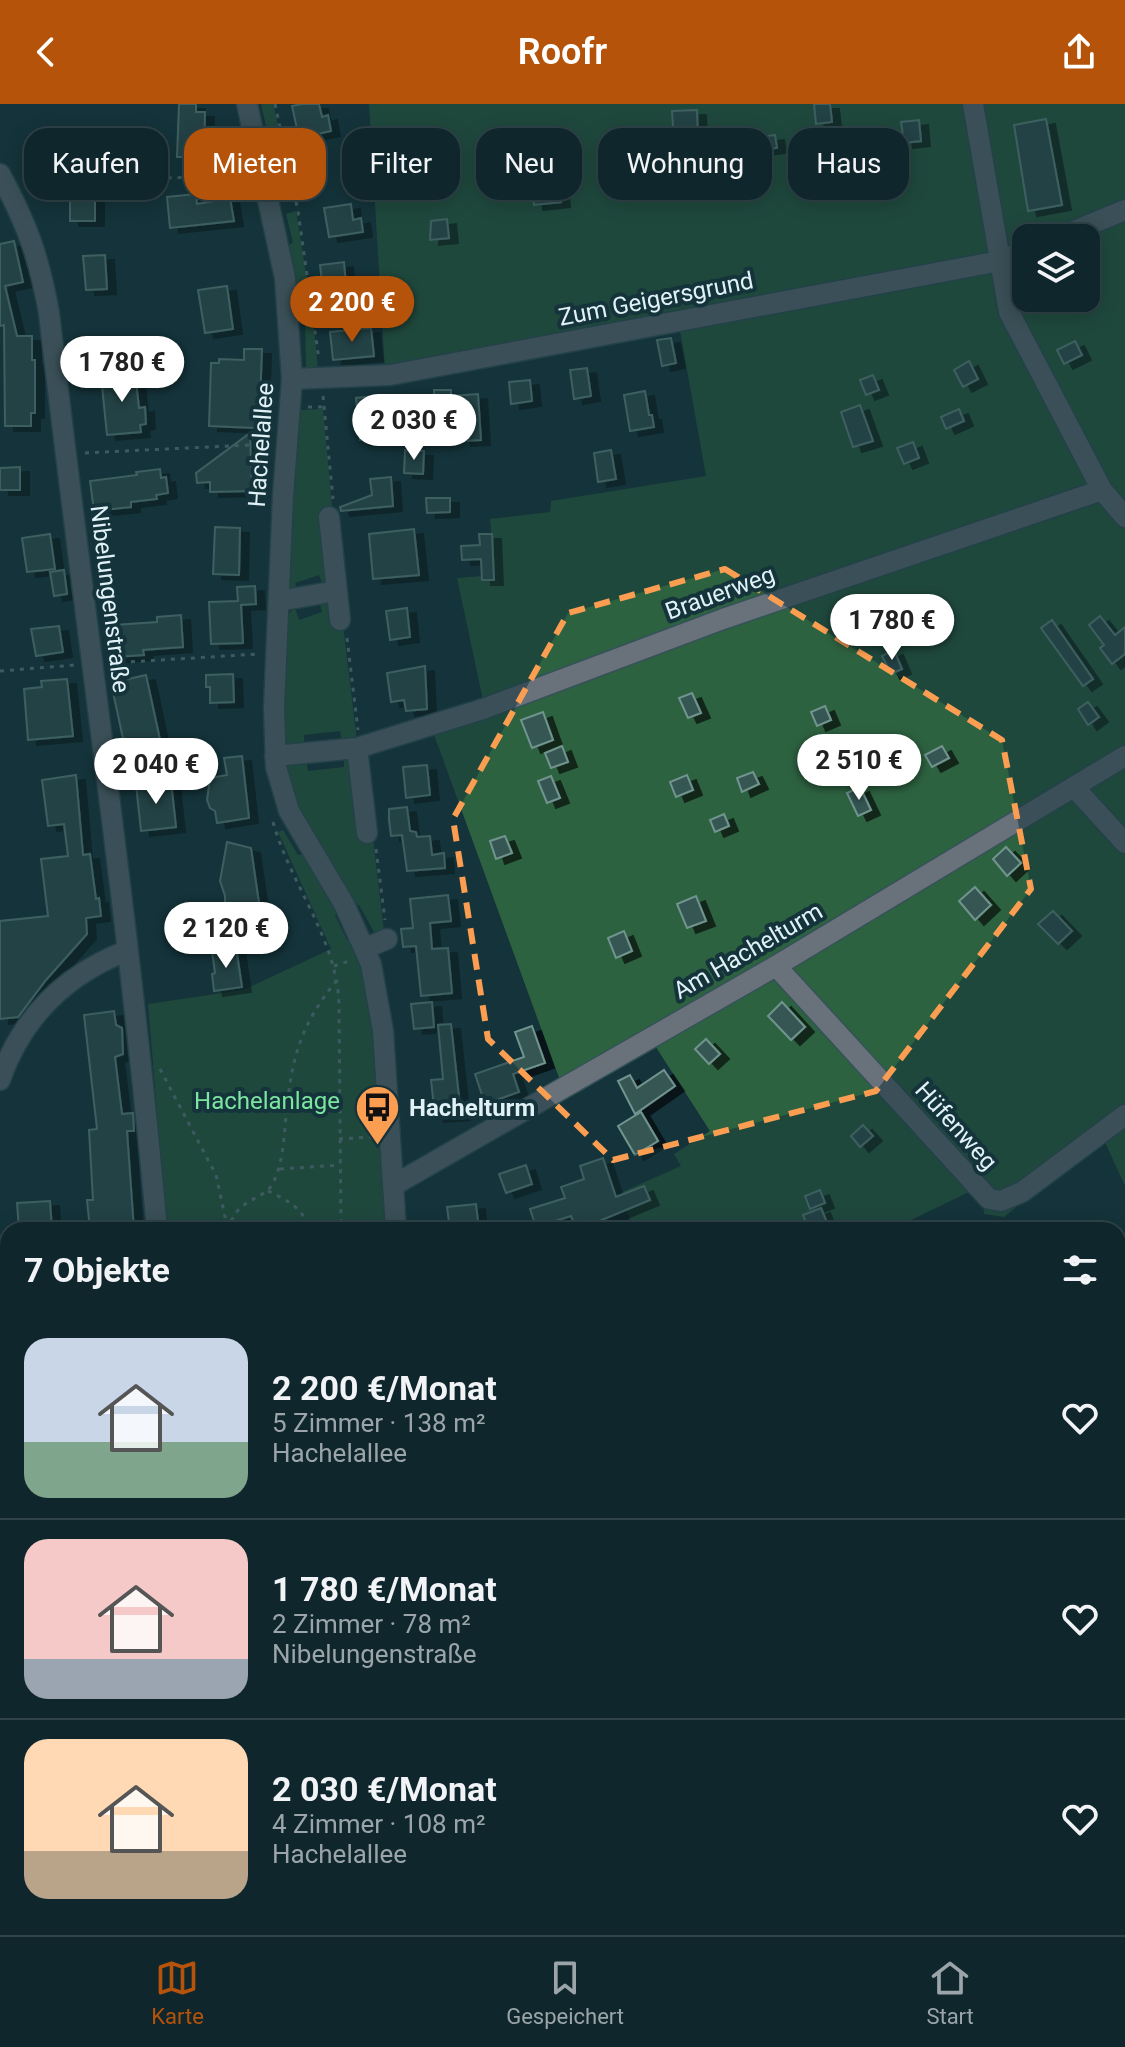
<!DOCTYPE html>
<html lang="de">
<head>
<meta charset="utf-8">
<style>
	:root { --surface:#0f262c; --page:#182e34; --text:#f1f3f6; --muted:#9ba5a9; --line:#2f4348; --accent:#b45309 }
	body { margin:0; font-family:Roboto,sans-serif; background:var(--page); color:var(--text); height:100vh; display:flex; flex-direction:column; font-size:30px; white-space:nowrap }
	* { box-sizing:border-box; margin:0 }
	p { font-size:26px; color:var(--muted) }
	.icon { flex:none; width:44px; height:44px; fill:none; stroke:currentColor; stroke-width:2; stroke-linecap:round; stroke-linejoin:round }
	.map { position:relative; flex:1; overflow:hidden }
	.drawer { position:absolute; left:0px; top:1118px; width:1126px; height:714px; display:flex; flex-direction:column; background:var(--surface); border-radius:24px 24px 0 0; box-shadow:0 4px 20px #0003,0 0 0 2px var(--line) }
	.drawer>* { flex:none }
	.banner { position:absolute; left:24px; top:24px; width:1078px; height:72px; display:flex; gap:16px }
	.tools { position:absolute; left:1012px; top:120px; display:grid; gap:16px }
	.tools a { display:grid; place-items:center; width:88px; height:88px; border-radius:16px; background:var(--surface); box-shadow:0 4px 20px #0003,0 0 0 2px var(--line); font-size:40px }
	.price { position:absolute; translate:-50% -68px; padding:0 18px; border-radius:28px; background:#fff; color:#222; font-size:26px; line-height:52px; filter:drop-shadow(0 2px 4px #0008) }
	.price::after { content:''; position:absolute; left:50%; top:48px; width:24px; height:18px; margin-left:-12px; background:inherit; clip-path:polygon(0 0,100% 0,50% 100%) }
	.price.active { background:var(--accent); color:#fff }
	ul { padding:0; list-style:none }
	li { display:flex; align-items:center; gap:24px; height:200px; padding:0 24px }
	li+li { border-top:2px solid var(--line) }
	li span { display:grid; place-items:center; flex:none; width:224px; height:160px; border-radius:24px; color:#555 }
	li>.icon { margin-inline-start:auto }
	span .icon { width:96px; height:96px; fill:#fffc; stroke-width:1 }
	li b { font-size:34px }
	h2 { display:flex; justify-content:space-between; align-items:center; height:96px; padding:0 24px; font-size:34px }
	.chip { padding:0 28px; border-radius:24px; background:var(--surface); box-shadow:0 4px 20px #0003,0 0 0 2px var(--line); font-size:28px; line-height:72px }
	.chip.active { background:var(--accent); color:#fff }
	header { display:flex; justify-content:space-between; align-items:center; height:104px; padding:0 24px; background:var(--accent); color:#fff; font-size:36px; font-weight:600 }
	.dock { display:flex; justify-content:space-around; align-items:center; height:112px; border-top:2px solid var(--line); background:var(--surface); font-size:22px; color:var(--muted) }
	.dock a { display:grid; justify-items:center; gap:4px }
	.dock .active { color:var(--accent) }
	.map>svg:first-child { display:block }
	.green { fill:#2d6240; fill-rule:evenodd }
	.building { fill:#365752; stroke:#71948f; stroke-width:2; filter:url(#shadow) }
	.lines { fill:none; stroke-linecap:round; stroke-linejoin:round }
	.minor-casing { stroke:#355259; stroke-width:23 }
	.path { stroke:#70898f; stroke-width:3; stroke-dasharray:4 6; stroke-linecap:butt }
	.minor { stroke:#69727b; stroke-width:20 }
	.marked { fill:none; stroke:#fc9e52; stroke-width:6; stroke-dasharray:16 10; stroke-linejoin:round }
	.labels { text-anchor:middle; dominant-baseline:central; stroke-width:8; stroke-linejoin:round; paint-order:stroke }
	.street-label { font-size:24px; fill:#e1f2f7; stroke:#14333b }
	.park-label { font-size:24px; fill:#7ce6a1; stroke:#14333b }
	.poi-label { font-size:24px; font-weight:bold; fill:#e1f2f7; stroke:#14333b; text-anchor:start }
</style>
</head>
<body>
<header><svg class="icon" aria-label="back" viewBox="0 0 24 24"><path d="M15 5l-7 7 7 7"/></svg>Roofr<svg class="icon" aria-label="share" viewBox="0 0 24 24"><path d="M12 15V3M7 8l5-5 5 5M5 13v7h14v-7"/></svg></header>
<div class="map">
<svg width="1125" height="1831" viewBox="0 0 1125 1831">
	<defs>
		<filter id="shadow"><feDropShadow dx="9" dy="5" stdDeviation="0" flood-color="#0009"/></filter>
	</defs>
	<rect width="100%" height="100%" fill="#14333b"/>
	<g class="green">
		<path d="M261,0h12l9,37 -12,3z"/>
		<path d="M369,0h756v1082l-22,-48 -99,79 -20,-3v-15l-9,-10 -64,31 3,10h-280l-14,-37 61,-27 -7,-12 36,-23 -58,-90 -91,42 -132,-362 54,-21 -26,-122 38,-3 -5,-56 60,-7 1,-11 155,-25 -29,-162 -292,56zM1026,134h60v60h-60z"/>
		<path d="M283,41l11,52 -11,3 -12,-53z"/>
		<path d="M296,107l14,88 -11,3 -11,-56 5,-4 -7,-28z"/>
		<path d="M305,216l8,1 5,49 -12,-1z"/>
		<path d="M323,305l9,98 -7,2 1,74 -3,3 -4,-11 -24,8 4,12 -10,1 3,-120 9,-66z"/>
		<path d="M326,495l17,26 14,116 -15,2 -2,-12 -36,4v12c-12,-1 -19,-1 -22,-14l4,-117 9,-8 4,12 23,-8 -3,-12z"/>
		<path d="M344,651l4,1 25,83 11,92 -10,1 -15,-27 -4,1 -57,-92 -12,-44 4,-7 16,-4 2,12 36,-4z"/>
		<path d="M283,726l15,25 5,-1 36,58 -4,3 12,25 9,-3 22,119 2,86 8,63 1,25h-222l-19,-226 95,-14 88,-41 -53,-117z"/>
		<path d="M1125,1324v324l-7,2v-324z"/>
		<path d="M1125,1657v174h-121l-1,-7h115v-165z"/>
		<rect x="629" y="1824" width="360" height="7"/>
	</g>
	<g class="building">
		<path d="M179,0h17v8h9l-1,45h-27z"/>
		<path d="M302,0h17l3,13 6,-2 3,16 -32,7 -7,-32z"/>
		<path d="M814,0h16l2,18 -16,2z"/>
		<path d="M697,6l1,30 -24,1 -2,-30z"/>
		<path d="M1046,15l16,86 -34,6 -14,-86z"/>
		<path d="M919,16l2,21 -17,2 -3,-21z"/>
		<path d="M749,31v3l26,-3 2,13 -26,3 1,7 -4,1 1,8 -16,2 -4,-31z"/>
		<path d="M653,58l3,23 -16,2 -3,-22z"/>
		<path d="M825,63l1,26 -20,2 -1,-27z"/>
		<path d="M560,85l1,13 -27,3 -1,-14z"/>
		<path d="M196,90l1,10 33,-6 4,23 -64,7 -3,-31z"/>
		<rect x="70" y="92" width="25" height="25"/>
		<path d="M351,100l2,16 8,-2 2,14 -34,5 -5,-29z"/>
		<path d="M447,115l2,19 -19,2 1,-19z"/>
		<path d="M14,137l9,41 -18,4 12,50h15v24h3v53h-4v13h-26l-1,-101 -4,1v-82z"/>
		<path d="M105,151l2,34 -21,1 -3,-34z"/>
		<path d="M344,158l3,35 -23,2 -4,-34z"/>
		<path d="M227,182l6,43 -28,4 -7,-43z"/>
		<path d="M371,224l3,28 -41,4 -3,-28z"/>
		<path d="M671,234l5,25 -14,3 -5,-26z"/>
		<path d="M1075,237l7,14 -18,9 -7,-14z"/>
		<path d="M244,245h18l-3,79 -50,-2 2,-63h8v-4l25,1z"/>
		<path d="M969,257l9,18 -15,8 -9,-17z"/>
		<path d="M587,264l4,28 -17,3 -4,-29z"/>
		<path d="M135,268l4,36 6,-1 1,17 -6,1 1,7 -34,3 -6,-59z"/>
		<path d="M873,271l6,15 -13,5 -6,-15z"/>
		<path d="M530,276l2,21 -21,3 -2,-22z"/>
		<path d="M434,286h17v6l27,-2 3,46 -19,1 -3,-32 -24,1z"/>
		<path d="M645,287l4,24h3l2,12 -24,4 -6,-36z"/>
		<path d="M373,292l1,15 6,-1 3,28 -23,2 -4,-42z"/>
		<path d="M860,301l13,36 -20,6 -12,-35z"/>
		<path d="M959,305l5,12 -18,8 -5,-12z"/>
		<path d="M250,329l2,58 -42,1v-10l-13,1 -1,-10z"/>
		<path d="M913,338l6,16 -15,6 -7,-16z"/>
		<path d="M405,346l19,1 -1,23 -19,-1z"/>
		<path d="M611,346l5,29 -18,3 -4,-29z"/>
		<path d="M20,363v23h-20v-22z"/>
		<path d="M160,365l1,9 5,-1 2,16 -12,2 1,4 -26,3v5l-37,4 -4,-30 47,-6 -1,-3z"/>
		<path d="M391,373l2,29 -52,5 -1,-4 32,-12 -2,-16z"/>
		<path d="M426,394h24v14l-23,1z"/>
		<path d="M215,423l25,1 -1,47 -26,-1z"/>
		<path d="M414,425l5,46 -46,4 -4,-45z"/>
		<path d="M50,430l5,35 -28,3 -5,-34z"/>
		<path d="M479,430h13l2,46h-12l-1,-21 -19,1 -1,-14 19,-1z"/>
		<path d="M64,466l3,24 -13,2 -4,-24z"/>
		<path d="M255,482l1,18 -15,1 2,38 -32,1 -2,-42 29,-1 -1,-14z"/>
		<path d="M407,504l3,29 -20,3 -4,-29z"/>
		<path d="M181,511l2,32 -40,3 1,5 -28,2 -2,-32 43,-3v-5z"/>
		<path d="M1100,512l15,19 10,-8v27l-13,10 -12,-16 4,-3 -15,-20z"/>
		<path d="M1052,516l41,59 -10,7 -42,-58z"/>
		<path d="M59,522l4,26 -27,4 -5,-27z"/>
		<path d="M894,546l8,19 -11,5 -9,-18z"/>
		<path d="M425,562l2,43 -21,2 -2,-11 -13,2 -4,-29z"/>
		<path d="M233,570l1,28 -24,1v-16h-4v-12z"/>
		<path d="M146,571l16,74 -35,8 -16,-74z"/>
		<path d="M67,575l6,57 -45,4 -4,-51 18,-2 -1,-6z"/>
		<path d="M692,589l9,20 -13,5 -9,-20z"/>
		<path d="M1088,598l11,15 -11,8 -10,-16z"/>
		<path d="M825,602l6,14 -14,6 -6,-14z"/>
		<path d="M543,608l10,28 -21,8 -11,-28z"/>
		<path d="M869,636l6,14 -5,4 4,8 -12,6 -12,-23z"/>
		<path d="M562,642l6,16 -17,6 -6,-15z"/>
		<path d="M942,642l7,12 -17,9 -7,-12z"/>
		<path d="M242,652l7,62 -32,5 -2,-12 -5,-3 -3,-8 3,-22 17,-3 -3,-17z"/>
		<path d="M427,661l3,30 -24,3 -3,-31z"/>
		<path d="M753,668l6,12 -17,8 -5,-14z"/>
		<path d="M76,671l7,80 7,-1 6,45 3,-1 2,18 -15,2 1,16 -41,46 -28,37 -18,2v-98l48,-5 -7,-57 27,-3 -4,-32 -16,2 -6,-46z"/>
		<path d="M687,671l6,15 -17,7 -6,-15z"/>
		<path d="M551,672l9,22 -13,5 -9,-22z"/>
		<path d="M171,677l5,46 -35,4 -5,-46z"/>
		<path d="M860,683l11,23 -13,6 -11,-23z"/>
		<path d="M407,703l3,24 6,1 1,5 13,-1 2,19 12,-2 1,15 -38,3 -5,-36 -11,1 -2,-16v-11z"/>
		<path d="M724,710l5,12 -14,6 -5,-12z"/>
		<path d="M505,732l7,17 -16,6 -6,-18z"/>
		<path d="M227,738l24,6 10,69 -36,6v-27l-5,-15z"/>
		<path d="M1006,743l15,16 -14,13 -14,-17z"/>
		<path d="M975,783l16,18 -16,15 -16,-19z"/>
		<path d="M448,791l3,26 -21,2 2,26 16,-1 4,45 -31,3 -5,-50 -13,1 -2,-18 12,-1 -3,-29z"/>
		<path d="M696,792l10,25 -19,7 -10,-24z"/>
		<path d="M1053,807l19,20 -14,13 -20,-20z"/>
		<path d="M624,827l8,20 -16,7 -8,-20z"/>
		<path d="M236,843l6,40 -28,4 -2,-17 3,-1 -3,-22z"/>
		<path d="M432,898l2,25 -20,2 -3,-25z"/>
		<path d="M782,898l23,25 -14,13 -23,-24z"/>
		<path d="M114,907l2,14 6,3 1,26 -8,3 7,57 11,-1 1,18h-7l7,99h-44l-3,-30h6l-4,-70 8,-1 -13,-114z"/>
		<path d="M451,920l10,91 -26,2 -4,-37 12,-1 -5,-54z"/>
		<path d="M532,922l13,37 -32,11 6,18 -34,12 -10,-30 49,-17 -9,-25z"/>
		<path d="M706,935l14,15 -11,10 -14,-15z"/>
		<path d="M664,966l11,16 -40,28 -17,-33 12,-6 7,13z"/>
		<path d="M641,1008l17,29 -23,14 -17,-29z"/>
		<path d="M863,1021l10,11 -13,11 -9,-11z"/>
		<path d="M603,1054l13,39 28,-11 6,14 -65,27 -3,-6 -8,2 -3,-7 -35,11 -6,-18 35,-11 -4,-11 23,-8 -4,-13z"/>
		<path d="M526,1061l6,19 -26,9 -7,-19z"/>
		<path d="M820,1086l5,13 -15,6 -5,-13z"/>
		<path d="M50,1097l2,29h-33l-2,-27z"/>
		<path d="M476,1100l3,26h-29l-3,-23z"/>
		<path d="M821,1104l9,22h-21l-6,-15z"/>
	</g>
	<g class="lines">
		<defs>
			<g id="minor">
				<path d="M247,0l38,174 7,101 -9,117 -9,212 2,59 13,44 55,93 27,60 12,67 13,199"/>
				<path d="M973,0l36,208 93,178 23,27"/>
				<path d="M0,70c27,50 39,83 49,139 35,306 81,611 108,917"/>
				<path d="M1057,134l68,-28"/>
				<path d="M292,275l98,-4 610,-114 26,-11"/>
				<path d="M329,413l11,103"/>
				<path d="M279,497l57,-10"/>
				<path d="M357,644l10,85"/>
				<path d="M275,652l82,-8 126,-39 240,-90 379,-129"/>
				<path d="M1074,683l51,56"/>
				<path d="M366,847l7,-6 14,-6"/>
				<path d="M776,862l213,233 12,2 21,-9 103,-77"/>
				<path d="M0,976c22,-63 65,-105 126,-129"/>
				<path d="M394,1081l382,-219 349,-210"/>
				<path d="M0,1142l8,76"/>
				<path d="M1118,1653l7,-2"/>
				<path d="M0,1656l8,-24"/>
				<path d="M0,1705l8,20"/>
				<path d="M47,1824l3,7"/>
				<path d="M209,1824v7"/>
				<path d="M429,1824l1,7"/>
				<path d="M483,1824l1,7"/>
				<path d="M998,1824v7"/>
			</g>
		</defs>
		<use href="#minor" class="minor-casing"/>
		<g class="path">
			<path d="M275,0l23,107 21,149"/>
			<path d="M29,85l21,-8 194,-5"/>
			<path d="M323,292l10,103"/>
			<path d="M308,303h16"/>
			<path d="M85,349l184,-9"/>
			<path d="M347,534l11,92"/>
			<path d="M111,559l148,-9"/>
			<path d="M0,567l75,-6"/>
			<path d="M273,718c17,62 65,118 66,184l2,224"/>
			<path d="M376,745l9,71"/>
			<path d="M334,862l15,-5"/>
			<path d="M160,965l56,106 11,51"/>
			<path d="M339,1035l33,-2"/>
			<path d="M280,1065l60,-4"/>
			<path d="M268,1087c17,8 38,18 40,39"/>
			<path d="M227,1126c4,-9 8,-19 17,-25 10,-8 23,-10 29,-22 10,-20 11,-45 13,-67 6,-58 13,-89 51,-136"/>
			<path d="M0,1257h8"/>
			<path d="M504,1824v7"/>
		</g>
		<use href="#minor" class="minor"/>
	</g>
	<path d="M0 0H1125V1831H0ZM725,465l277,171 29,149 -155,202 -263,69 -125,-121 -35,-220 115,-206z" fill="#14333b" fill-opacity=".55" fill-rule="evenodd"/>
	<path class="marked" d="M725,465l277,171 29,149 -155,202 -263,69 -125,-121 -35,-220 115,-206z"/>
	<defs>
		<symbol id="bus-pin" viewBox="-11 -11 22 30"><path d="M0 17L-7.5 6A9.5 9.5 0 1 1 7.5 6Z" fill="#fc9e52" stroke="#14333b"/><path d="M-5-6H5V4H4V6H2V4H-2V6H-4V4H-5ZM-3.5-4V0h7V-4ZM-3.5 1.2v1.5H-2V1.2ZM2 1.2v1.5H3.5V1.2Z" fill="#111"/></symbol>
	</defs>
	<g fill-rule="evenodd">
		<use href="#bus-pin" x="352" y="978" width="51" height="69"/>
	</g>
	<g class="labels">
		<g class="street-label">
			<text transform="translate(656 195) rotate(-11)">Zum Geigersgrund</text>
			<text transform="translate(261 341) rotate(-86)">Hachelallee</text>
			<text transform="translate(720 489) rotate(-20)">Brauerweg</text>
			<text transform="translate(110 495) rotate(83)">Nibelungenstraße</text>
			<text transform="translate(748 847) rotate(-30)">Am Hachelturm</text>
			<text transform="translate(956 1022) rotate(48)">Hüfenweg</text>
		</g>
		<g class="park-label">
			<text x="267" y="997">Hachelanlage</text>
		</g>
		<g class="poi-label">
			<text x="409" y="1004">Hachelturm</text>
		</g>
	</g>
</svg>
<div class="tools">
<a><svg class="icon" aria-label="layers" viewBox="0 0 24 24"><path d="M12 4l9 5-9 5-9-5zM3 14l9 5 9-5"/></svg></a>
</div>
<b class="price active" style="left:352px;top:240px">2 200 €</b>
<b class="price" style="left:122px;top:300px">1 780 €</b>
<b class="price" style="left:414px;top:358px">2 030 €</b>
<b class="price" style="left:892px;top:558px">1 780 €</b>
<b class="price" style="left:859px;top:698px">2 510 €</b>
<b class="price" style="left:156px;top:702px">2 040 €</b>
<b class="price" style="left:226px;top:866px">2 120 €</b>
<div class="banner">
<a class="chip">Kaufen</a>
<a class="chip active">Mieten</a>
<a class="chip">Filter</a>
<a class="chip">Neu</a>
<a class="chip">Wohnung</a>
<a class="chip">Haus</a>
</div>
<section class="drawer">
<h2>7 Objekte<svg class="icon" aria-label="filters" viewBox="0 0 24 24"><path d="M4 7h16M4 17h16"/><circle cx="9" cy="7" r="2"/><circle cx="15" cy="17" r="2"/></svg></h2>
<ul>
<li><span style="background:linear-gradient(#c9d6e8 65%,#7fa58c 0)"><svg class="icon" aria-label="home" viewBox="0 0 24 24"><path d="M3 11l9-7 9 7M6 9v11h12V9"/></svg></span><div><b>2 200 €/Monat</b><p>5 Zimmer · 138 m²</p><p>Hachelallee</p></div><svg class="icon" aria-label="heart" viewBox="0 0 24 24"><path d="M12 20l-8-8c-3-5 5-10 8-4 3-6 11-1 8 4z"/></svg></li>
<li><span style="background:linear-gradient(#f6c9c9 75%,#9aa5b1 0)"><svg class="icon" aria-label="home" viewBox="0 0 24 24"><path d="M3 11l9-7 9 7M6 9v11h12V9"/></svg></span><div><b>1 780 €/Monat</b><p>2 Zimmer · 78 m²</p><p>Nibelungenstraße</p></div><svg class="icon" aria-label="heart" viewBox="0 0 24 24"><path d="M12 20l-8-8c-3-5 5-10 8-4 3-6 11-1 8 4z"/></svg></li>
<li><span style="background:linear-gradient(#ffd9b3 70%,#b9a48a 0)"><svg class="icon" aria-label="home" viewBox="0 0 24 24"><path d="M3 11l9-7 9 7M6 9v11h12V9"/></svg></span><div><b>2 030 €/Monat</b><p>4 Zimmer · 108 m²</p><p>Hachelallee</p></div><svg class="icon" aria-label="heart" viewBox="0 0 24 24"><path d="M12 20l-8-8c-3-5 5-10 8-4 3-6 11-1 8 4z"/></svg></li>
</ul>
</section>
</div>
<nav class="dock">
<a class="active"><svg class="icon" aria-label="map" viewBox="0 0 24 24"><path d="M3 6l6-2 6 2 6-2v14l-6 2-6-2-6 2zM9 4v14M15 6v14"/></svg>Karte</a>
<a><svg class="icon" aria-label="saved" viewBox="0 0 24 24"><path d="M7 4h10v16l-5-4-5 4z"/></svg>Gespeichert</a>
<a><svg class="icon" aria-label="home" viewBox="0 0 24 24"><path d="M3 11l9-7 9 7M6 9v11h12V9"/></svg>Start</a>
</nav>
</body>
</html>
